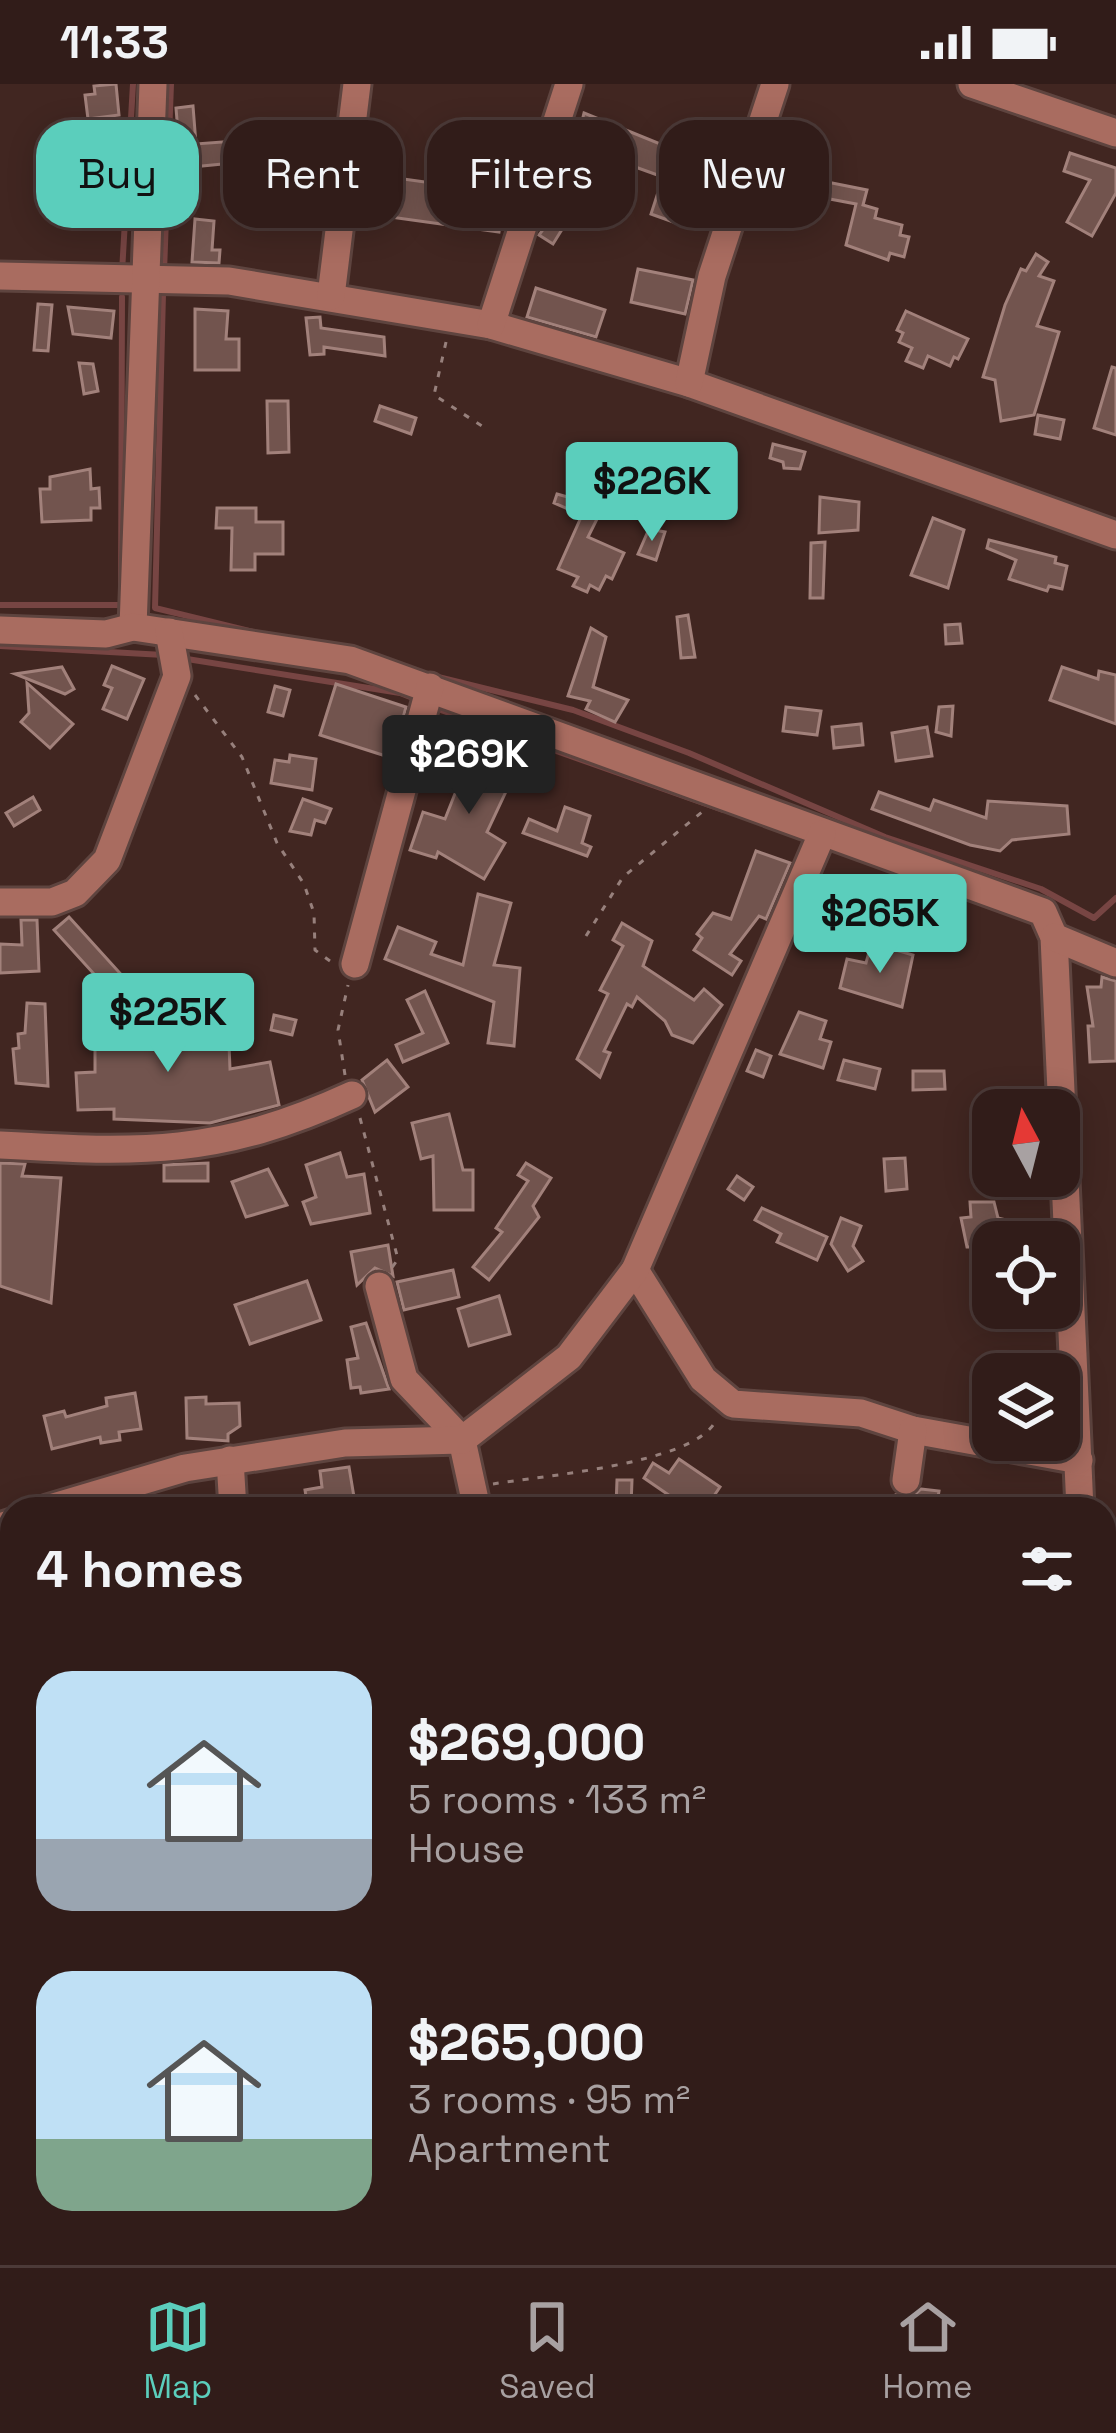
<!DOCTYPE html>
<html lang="en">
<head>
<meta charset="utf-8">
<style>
	:root { --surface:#311c19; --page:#3d2926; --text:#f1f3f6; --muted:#a8a1a2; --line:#4c3a38; --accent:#5bcebc }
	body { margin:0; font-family:"Space Grotesk",sans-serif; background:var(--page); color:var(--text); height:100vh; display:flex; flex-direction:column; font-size:45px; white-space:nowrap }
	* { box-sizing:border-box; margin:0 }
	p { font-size:39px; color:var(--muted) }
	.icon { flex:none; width:66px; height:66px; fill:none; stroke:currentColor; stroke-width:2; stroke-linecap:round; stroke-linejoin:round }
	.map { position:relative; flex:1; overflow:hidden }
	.panel { position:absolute; left:0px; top:1413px; width:1116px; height:768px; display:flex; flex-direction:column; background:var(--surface); border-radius:36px 36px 0 0; box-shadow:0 6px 30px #0003,0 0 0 3px var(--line) }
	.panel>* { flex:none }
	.guide { position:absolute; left:36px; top:36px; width:1044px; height:108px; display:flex; gap:24px }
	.needle { width:78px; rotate:353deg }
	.controls { position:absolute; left:972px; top:1005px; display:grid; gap:24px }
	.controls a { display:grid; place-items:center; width:108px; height:108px; border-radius:24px; background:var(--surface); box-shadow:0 6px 30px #0003,0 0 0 3px var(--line); font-size:60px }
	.price { position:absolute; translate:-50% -102px; padding:0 27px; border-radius:12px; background:var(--accent); color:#111; font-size:39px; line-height:78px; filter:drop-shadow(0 3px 6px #0008) }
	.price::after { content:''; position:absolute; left:50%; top:72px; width:36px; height:27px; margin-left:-18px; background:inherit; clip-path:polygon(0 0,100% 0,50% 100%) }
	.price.on { background:#222; color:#fff }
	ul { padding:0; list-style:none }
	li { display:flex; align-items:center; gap:36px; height:300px; padding:0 36px }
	li span { display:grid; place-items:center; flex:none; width:336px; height:240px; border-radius:36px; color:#555 }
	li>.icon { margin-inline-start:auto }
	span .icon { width:144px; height:144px; fill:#fffc; stroke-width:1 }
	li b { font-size:51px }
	h2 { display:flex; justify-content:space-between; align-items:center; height:144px; padding:0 36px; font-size:51px }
	.tag { padding:0 42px; border-radius:36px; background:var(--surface); box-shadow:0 6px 30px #0003,0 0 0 3px var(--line); font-size:42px; line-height:108px }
	.tag.on { background:var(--accent); color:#111 }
	.status { display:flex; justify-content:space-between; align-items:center; height:84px; padding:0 60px; background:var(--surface); direction:ltr }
	.status svg { height:33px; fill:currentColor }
	.tab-bar { display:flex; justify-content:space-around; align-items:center; height:168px; border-top:3px solid var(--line); background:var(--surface); font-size:33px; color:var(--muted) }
	.tab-bar a { display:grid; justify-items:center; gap:6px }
	.tab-bar .on { color:var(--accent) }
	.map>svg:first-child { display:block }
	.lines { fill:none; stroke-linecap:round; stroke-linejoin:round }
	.stream { stroke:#774543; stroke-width:6 }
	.building { fill:#72544e; stroke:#a2817b; stroke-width:3 }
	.minor-casing { stroke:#5e443f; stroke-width:33 }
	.path { stroke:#97807c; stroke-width:3; stroke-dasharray:6 9; stroke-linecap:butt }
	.minor { stroke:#a96c60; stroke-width:27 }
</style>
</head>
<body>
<div class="status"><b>11:33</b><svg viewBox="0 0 49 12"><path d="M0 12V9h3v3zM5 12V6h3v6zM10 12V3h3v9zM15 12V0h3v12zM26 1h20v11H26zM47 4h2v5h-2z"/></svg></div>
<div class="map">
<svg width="1116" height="2181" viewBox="0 0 1116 2181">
	<rect width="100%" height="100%" fill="#412621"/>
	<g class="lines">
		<g class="stream">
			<path d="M122,188l11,-188"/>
			<path d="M164,188l7,-188"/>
			<path d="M163,210l-8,314 103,25"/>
			<path d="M0,521h121l1,-308"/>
			<path d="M0,562l164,9"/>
			<path d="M187,575l213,34 18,7"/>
			<path d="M434,592l139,34 116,43 196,84 156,52 53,29 22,-20"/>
			<path d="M435,624l288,102"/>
		</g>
	</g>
	<g class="building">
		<path d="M116,0l3,31 -31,4 -3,-24 10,-1 -1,-8z"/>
		<path d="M193,22l3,38 65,-5 2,21 -82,8 -5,-60z"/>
		<path d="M584,29l143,58 -9,29 -17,-6 -11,34 -39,-14 12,-37 -72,-26 -18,75 -7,-3 -13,21 -14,-9 23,-32z"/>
		<path d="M1070,69l46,15v25l-24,43 -25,-14 23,-42 -26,-9z"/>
		<path d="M389,93l115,16 -5,39 -116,-16z"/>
		<path d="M817,96l50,10 -4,15 14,4 -2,9 27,7 -2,10 9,2 -5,20 -14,-4 -2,7 -42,-15 10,-41 -42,-8z"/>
		<path d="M195,135l19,2 -2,29h8l-1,13 -27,-1z"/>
		<path d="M1036,170l12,8 -9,14 15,5 -17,45 22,6 -25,83 -33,6 -6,-41 -12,-3 22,-72 16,-36 5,2z"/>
		<path d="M638,185l55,11 -8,34 -54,-12z"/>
		<path d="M536,204l69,22 -9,27 -69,-20z"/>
		<path d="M38,220l14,1 -4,46 -14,-1z"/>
		<path d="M68,223l46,4 -3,27 -38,-4z"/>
		<path d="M195,225l33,2 -2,28h13v31h-44z"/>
		<path d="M906,227l62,28 -10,20 -4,-2 -4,9 -22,-10 -5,12 -17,-7 6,-13 -13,-6 4,-9 -6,-3z"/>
		<path d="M320,233l1,11 63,9 1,19 -61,-9v7l-14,1 -4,-37z"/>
		<path d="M79,279l14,1 5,27 -14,3z"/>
		<path d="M1112,283l4,1v67l-22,-7z"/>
		<path d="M267,317h21l1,51 -21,1z"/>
		<path d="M380,322l36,12 -5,16 -36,-13z"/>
		<path d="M1038,331l26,5 -4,19 -25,-5z"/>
		<path d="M773,360l32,8 -5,17 -16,-1 -1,-6 -13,-4z"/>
		<path d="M90,385l1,20 8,-1 1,20h-9v12l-49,2 -2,-33h10v-12z"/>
		<path d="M557,410l46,13 -15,30 36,16 -12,26 -6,-3 -7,14 -9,-5 -3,7 -14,-6 5,-9 -20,-8 24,-54 -28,-12z"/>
		<path d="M820,413l39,5 -1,28 -39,3z"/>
		<path d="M217,424h39v14h27v32h-28v16h-24l1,-42h-16z"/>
		<path d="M933,434l31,12 -16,58 -37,-13z"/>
		<path d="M649,445l16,3 -9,28 -18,-6z"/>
		<path d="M989,456l67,17 -1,6 12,3 -5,23 -13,-3 -2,5 -38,-12 7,-19 -29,-12z"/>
		<path d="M825,458l-2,56h-13l1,-55z"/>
		<path d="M688,531l7,42 -14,1 -4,-41z"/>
		<path d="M960,540l2,19 -16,1 -1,-19z"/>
		<path d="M591,544l15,9 -13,50 35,13 -13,22 -29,-13 4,-8 -22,-5z"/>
		<path d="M112,582l32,13 -17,40 -24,-10 9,-21 -8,-3z"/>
		<path d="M62,583l12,22 -9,5 -50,-20z"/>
		<path d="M1062,583l36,12 1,-8 17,4v49l-66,-24z"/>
		<path d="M27,599l46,41 -23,24 -29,-26 8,-9z"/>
		<path d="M336,600l70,23 -14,51 -72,-23z"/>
		<path d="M275,602l15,4 -7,26 -15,-4z"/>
		<path d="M953,622l-2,30 -15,-4 3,-25z"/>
		<path d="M786,623l35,4 -4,24 -34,-4z"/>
		<path d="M861,640l2,21 -29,3 -2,-21z"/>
		<path d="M927,643l5,29 -36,5 -4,-28z"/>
		<path d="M473,664l45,18 -31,66 18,11 -21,36 -46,-27 -2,6 -26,-8 13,-38 22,7z"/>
		<path d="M290,671l26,4 -4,31 -41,-7 4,-23 14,2z"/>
		<path d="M879,708l51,18 4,-10 52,18 2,-17 79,5 2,28 -57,6 -12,11 -30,-6 -98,-36z"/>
		<path d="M33,713l7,13 -26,16 -8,-13z"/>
		<path d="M303,715l28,10 -6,14 -10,-3 -4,15 -21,-4z"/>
		<path d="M565,723l25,9 -8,27 9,4 -4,9 -64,-23 6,-14 28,12z"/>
		<path d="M756,767l34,12 -24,56 -7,-3 -29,38 11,7 -9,14 -38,-25 8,-12 -5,-4 16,-21 18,6z"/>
		<path d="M478,810l33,9 -17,62 26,3 -6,78 -26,-3 6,-41 -109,-43 13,-32 38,15 -5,12 32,11z"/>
		<path d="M69,833l59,65 -15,13 -59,-65z"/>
		<path d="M21,836h16l2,51 -39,2v-29l22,1z"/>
		<path d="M622,839l30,18 -9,25 51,34 10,-11 18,16 -29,38 -21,-8 -7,-14 -28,-24 -5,10 -5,-3 -23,47 6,2 -10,24 -23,-18 31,-65 -8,-4 23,-44 -10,-6z"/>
		<path d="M889,864l24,7 -11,52 -62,-19 7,-29 19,4 3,-11z"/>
		<path d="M1102,893l14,4v80l-26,1 -2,-36h5l-6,-39h14z"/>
		<path d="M425,907l23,52 -45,19 -7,-17 27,-12 -16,-33z"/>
		<path d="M27,919l18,1 3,82 -32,-3 -3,-34 6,-1 -1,-14 7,-1z"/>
		<path d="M799,928l27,9 -6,18 11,3 -8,26 -43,-14z"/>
		<path d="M95,929h47v9l50,-2 1,27 36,-2 1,24 40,-7 9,43 -69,18 -96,-4v-10l-36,1 -2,-37 19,-1z"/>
		<path d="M274,931l22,5 -4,15 -21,-5z"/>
		<path d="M756,966l15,6 -8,21 -16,-6z"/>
		<path d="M387,976l21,27 -33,25 -13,-32z"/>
		<path d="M844,976l36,9 -5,20 -37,-9z"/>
		<path d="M913,987h31l1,18 -32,1z"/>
		<path d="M449,1030l14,56h10v40h-39l-1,-54 -12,3 -9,-36z"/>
		<path d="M340,1069l7,24 17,-3 6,39 -59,11 -8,-22 13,-5 -10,-32z"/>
		<path d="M905,1074l2,31 -21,2 -2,-32z"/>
		<path d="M0,1079l25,1 -3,12 39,2 -10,125 -51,-17z"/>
		<path d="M208,1079v18h-44v-16z"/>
		<path d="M526,1079l25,15 -18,28 6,11 -50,63 -16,-13 29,-35 -6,-4 32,-47 -10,-6z"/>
		<path d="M268,1085l19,36 -41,12 -14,-35z"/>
		<path d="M737,1092l16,11 -9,13 -16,-11z"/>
		<path d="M970,1118h24l4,16 8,2 2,14 -15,2v11h-26l-6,-29 10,-1z"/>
		<path d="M762,1124l65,29 -10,23 -40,-18 4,-8 -26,-14z"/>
		<path d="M841,1134l20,8 -8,20 10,15 -15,10 -17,-27z"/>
		<path d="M388,1161l5,31 -18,-8 -18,17 -6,-33z"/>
		<path d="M453,1186l6,27 -55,13 -7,-28z"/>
		<path d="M307,1197l14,39 -71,24 -15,-39z"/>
		<path d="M499,1212l11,38 -41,12 -11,-37z"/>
		<path d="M366,1239l23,66 -28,4 -1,-6 -9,1 -4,-28 11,-2 -7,-31z"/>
		<path d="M135,1309l6,36 -22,3 1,8 -19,3 -1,-6 -48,12 -8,-33 20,-5 2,6 41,-11 -1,-8z"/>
		<path d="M206,1313v7l33,-1 1,23 -12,8v7l-41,-3 -1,-40z"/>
		<path d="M679,1375l41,28 -15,22h-16l-45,-31 9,-15 16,10z"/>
		<path d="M349,1383l7,42h-48l-3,-19 17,-3 -2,-16z"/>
		<path d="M617,1396h15l-1,26h-15z"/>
		<path d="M921,1405l18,2 -3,18h-42l2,-14 16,2z"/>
	</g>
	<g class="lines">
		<defs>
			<g id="minor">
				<path d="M972,0l144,49"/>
				<path d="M0,192l229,5 262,44 198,58 427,152"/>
				<path d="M331,212l26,-212"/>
				<path d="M491,241l78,-241"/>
				<path d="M689,299l23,-107 63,-192"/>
				<path d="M133,543l20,-543"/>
				<path d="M0,546l106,4 27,-7 217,33 693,252 11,25 26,572"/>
				<path d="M0,818h52l23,-9 32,-33 70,-184 -8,-44"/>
				<path d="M1054,853l62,26"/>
				<path d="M355,880l75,-277"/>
				<path d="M0,1061c142,8 219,11 352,-50"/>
				<path d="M635,1186l68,109 30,25 128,9 52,17 166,30"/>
				<path d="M379,1202l25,93 58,61 15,69"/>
				<path d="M230,1376l3,49"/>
				<path d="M906,1396l7,-50"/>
				<path d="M47,1425l138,-41 160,-25 117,-3 107,-83 66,-87 187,-436"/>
				<path d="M0,1443l12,-4"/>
				<path d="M1104,1638l12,9"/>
				<path d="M0,1705l12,-34"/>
				<path d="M1104,1882l12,-15"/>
				<path d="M1104,1901l12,1"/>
				<path d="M0,2080l12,-8"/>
				<path d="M834,2169l1,12"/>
				<path d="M72,2181l6,-12"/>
				<path d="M649,2181l59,-12"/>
			</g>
		</defs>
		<use href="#minor" class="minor-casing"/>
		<g class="path">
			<path d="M446,258l-12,53 51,33"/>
			<path d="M195,611l47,62 35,86 27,41 10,29 1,37 15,11"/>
			<path d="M586,852l37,-59 79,-65"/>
			<path d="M345,991l-7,-45 10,-45"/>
			<path d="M360,1034l38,141 -7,10"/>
			<path d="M493,1400c48,-8 199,-20 222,-62"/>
			<path d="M1104,1491l12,8"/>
		</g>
		<use href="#minor" class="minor"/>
	</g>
</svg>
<div class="controls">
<a><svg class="needle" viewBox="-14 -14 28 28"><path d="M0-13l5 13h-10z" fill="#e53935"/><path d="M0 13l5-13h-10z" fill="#a8a1a2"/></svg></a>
<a><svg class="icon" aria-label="locate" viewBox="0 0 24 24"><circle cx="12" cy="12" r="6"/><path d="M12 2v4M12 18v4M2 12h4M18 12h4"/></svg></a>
<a><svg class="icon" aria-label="layers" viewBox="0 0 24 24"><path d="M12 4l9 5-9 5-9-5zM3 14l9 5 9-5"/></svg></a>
</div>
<b class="price" style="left:652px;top:460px">$226K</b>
<b class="price on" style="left:469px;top:733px">$269K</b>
<b class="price" style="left:880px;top:892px">$265K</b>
<b class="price" style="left:168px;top:991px">$225K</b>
<div class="guide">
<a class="tag on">Buy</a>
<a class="tag">Rent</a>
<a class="tag">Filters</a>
<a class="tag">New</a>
</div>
<section class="panel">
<h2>4 homes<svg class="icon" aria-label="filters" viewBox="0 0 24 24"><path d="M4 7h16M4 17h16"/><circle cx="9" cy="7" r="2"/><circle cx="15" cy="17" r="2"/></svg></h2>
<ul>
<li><span style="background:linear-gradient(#bfe0f5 70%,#9aa5b1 0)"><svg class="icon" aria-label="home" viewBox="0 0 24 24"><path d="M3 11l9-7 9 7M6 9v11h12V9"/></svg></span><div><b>$269,000</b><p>5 rooms · 133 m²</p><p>House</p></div></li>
<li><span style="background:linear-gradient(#bfe0f5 70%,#7fa58c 0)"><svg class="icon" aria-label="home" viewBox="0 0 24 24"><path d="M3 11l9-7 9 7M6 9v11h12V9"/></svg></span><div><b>$265,000</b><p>3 rooms · 95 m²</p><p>Apartment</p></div></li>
</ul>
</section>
</div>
<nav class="tab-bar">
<a class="on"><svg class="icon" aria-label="map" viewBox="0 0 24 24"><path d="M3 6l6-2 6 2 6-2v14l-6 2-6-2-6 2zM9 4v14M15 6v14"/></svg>Map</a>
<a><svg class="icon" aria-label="saved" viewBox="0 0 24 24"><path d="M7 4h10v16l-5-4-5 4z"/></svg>Saved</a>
<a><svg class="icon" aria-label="home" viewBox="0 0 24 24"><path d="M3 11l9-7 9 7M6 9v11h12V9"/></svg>Home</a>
</nav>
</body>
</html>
